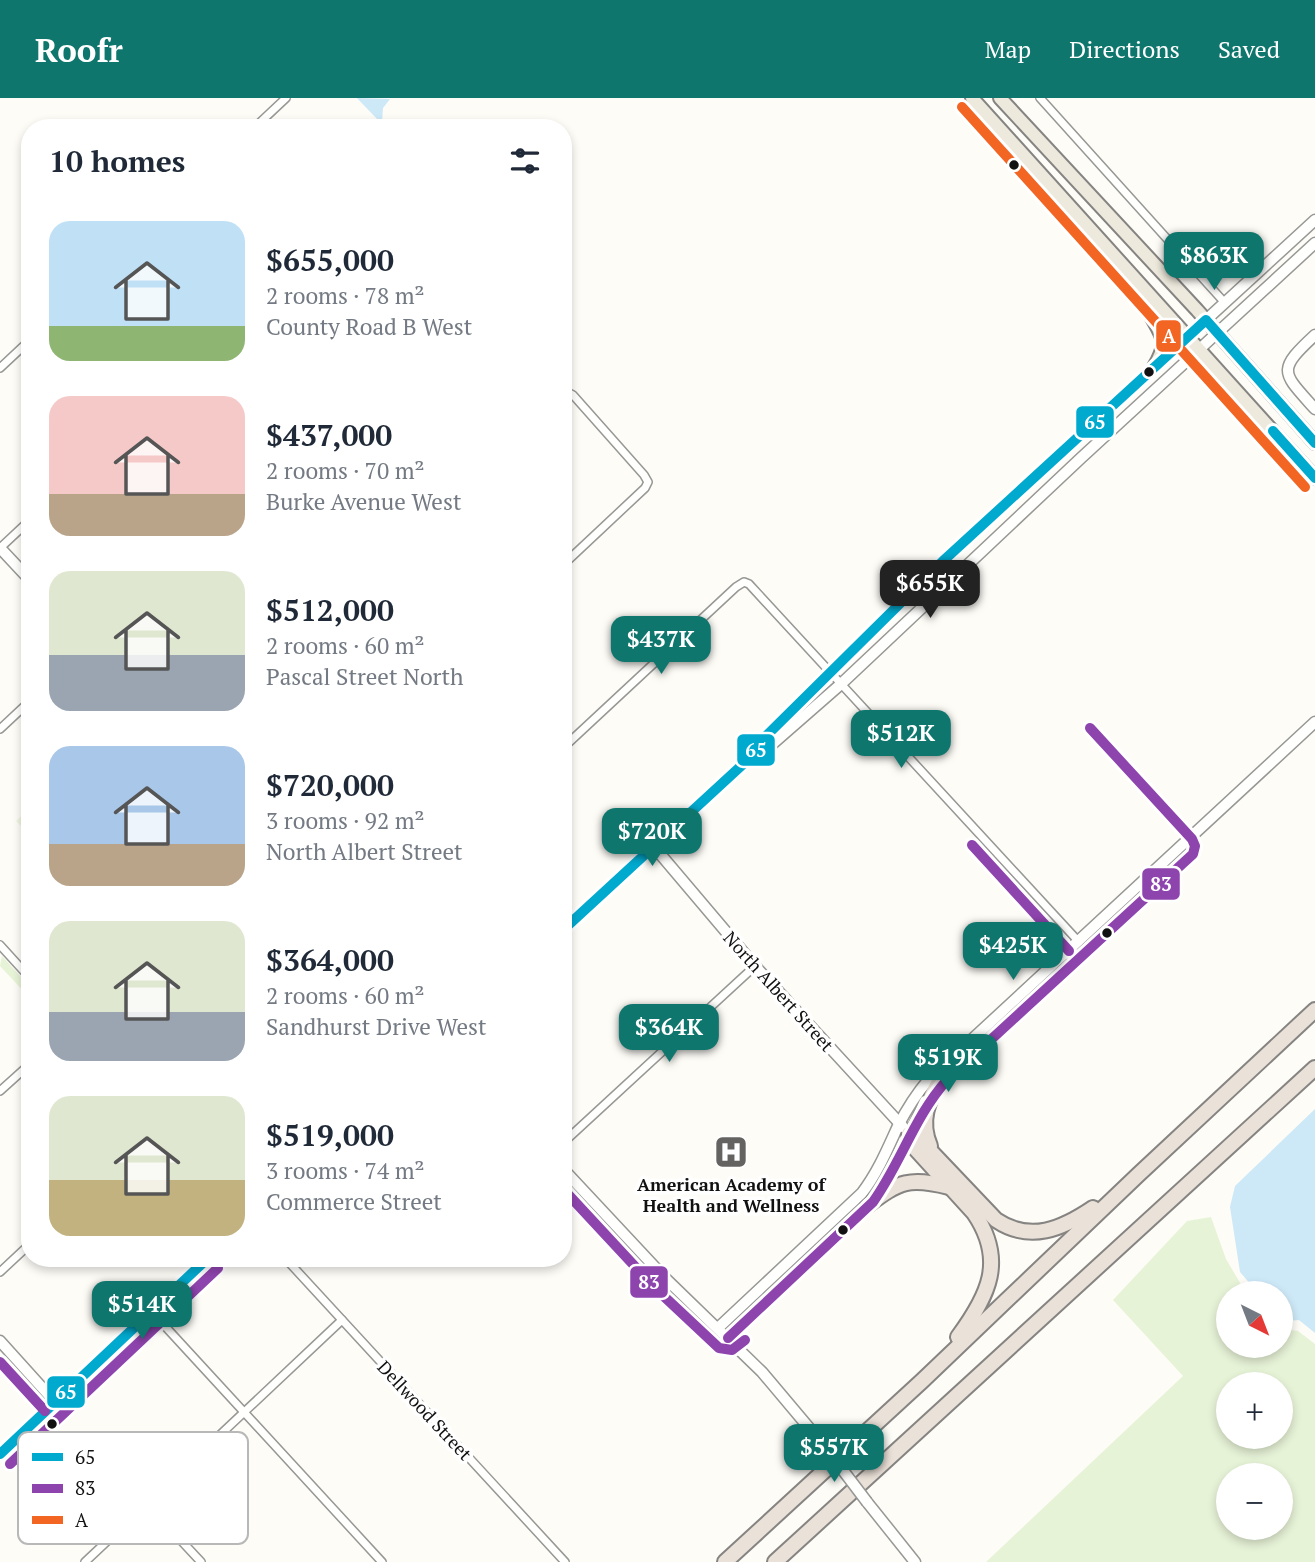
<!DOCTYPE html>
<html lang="en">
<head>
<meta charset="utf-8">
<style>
	:root { --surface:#fff; --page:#f6f6f7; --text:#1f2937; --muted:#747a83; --accent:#0f766e }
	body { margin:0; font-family:"PT Serif",serif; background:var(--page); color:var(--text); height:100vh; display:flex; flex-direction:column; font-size:26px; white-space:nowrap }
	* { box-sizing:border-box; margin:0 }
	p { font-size:23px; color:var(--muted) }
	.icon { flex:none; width:38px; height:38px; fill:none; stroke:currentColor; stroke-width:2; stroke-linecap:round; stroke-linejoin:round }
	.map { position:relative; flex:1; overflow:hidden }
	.drawer { position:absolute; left:21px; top:21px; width:551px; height:1148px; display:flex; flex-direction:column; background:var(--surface); border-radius:28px; box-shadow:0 4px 10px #0003 }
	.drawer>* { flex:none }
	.needle { width:46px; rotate:138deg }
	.fabs { position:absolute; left:1216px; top:1183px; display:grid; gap:14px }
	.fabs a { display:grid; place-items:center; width:77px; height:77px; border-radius:50%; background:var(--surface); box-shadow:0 4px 10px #0003; font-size:35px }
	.price { position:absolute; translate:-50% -60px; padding:0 16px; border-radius:14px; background:var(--accent); color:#fff; font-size:23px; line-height:46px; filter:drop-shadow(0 2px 4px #0008) }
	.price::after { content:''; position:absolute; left:50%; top:42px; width:21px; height:16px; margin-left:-10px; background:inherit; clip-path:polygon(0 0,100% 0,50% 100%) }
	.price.selected { background:#222; color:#fff }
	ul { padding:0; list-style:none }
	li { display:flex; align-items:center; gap:21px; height:175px; padding:0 28px }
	li span { display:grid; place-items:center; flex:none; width:196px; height:140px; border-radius:21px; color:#555 }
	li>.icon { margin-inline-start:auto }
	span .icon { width:84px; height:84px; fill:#fffc; stroke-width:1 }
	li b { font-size:30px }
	h2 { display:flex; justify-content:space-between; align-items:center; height:84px; padding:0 28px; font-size:30px }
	header { display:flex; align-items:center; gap:42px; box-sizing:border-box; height:98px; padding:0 35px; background:var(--accent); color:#fff }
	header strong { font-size:33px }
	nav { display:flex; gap:38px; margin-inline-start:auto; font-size:24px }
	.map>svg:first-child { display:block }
	.green { fill:#e7f3d7; fill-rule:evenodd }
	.pitch { fill:#f0f6e1 }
	.water { fill:#cde8f7 }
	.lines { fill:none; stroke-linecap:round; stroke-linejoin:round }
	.minor-casing { stroke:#979795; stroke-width:10 }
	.tertiary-casing { stroke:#979795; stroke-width:13 }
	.primary-casing { stroke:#858482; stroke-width:16 }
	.motorway-casing { stroke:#858482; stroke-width:18 }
	.minor { stroke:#fffffe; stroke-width:7 }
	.tertiary { stroke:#fffffe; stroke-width:10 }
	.primary { stroke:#ede9dc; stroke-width:12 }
	.motorway { stroke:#eae1d8; stroke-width:14 }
	.tertiary-bridge-casing { stroke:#979795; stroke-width:13; stroke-linecap:butt }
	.tertiary-bridge { stroke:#fffffe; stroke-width:10 }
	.bus-1-casing { stroke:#fff; stroke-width:16 }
	.bus-2-casing { stroke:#fff; stroke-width:16 }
	.bus-3-casing { stroke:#fff; stroke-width:16 }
	.bus-1 { stroke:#00a9ce; stroke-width:10 }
	.bus-2 { stroke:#8e44ad; stroke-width:10 }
	.bus-3 { stroke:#f26522; stroke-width:10 }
	.bus-dot { fill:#111; stroke:#fff; stroke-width:2.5 }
	.labels { text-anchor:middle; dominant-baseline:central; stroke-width:7; stroke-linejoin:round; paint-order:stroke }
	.street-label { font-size:18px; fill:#111; stroke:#fff }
	.poi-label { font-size:18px; font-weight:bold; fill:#111; stroke:#fff }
	.key { fill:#fff; stroke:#b8b8b8; stroke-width:2 }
	.key-label { font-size:19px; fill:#111 }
	.line-badge { stroke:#fff; stroke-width:2.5 }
	.badge-label { font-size:19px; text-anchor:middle; font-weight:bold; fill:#fff }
</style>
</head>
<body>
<header>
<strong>Roofr</strong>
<nav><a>Map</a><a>Directions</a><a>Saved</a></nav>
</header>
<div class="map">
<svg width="1315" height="1464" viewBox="0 0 1315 1464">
	<rect width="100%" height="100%" fill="#fdfcf7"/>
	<g class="green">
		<path d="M2,858l28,31v11l-30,-32z"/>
		<path d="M1211,1119l15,42 20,34h-18v53h53v-17l17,2 17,13v218h-329l197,-186 -70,-76 74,-79zM1228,1286h53v53h-53zM1228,1377h53v53h-53z"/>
	</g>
	<path class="pitch" d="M30,710v31l-1,1 -5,-6 2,-3 -10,-10z"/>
	<g class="water">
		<path d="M357,0l33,1 -7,9 -1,14 -4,-2z"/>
		<path d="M1315,1011v224l-16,-13 -12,1 -6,-5v-23h-23l-18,-21 -10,-65 5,-21z"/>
	</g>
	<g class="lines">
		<defs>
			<g id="minor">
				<path d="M1040,0l185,205"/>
				<path d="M254,30l32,-30"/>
				<path d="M0,270l30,-28"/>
				<path d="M564,292l9,5 71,80 4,7 -3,6 -81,76"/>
				<path d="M0,450l30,-28"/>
				<path d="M0,631l30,-28"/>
				<path d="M564,649l172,-160 8,-5 5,2 330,358"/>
				<path d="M0,847l30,33"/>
				<path d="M0,993l30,-27"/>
				<path d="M564,1044l191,-176"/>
				<path d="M285,1160l280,304"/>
				<path d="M0,1174l30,-28"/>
				<path d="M151,1213l231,251"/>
				<path d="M147,1406l54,58"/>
				<path d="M85,1464l257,-242"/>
			</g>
			<g id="tertiary">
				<path d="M1315,237c-39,36 -33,37 0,74"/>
				<path d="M0,450l30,32"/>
				<path d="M753,657l17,-9 71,-62 240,-226 234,-215"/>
				<path d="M649,752l12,5 94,111 148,161"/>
				<path d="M564,831l189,-174 10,-16 204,-200 348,-319"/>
				<path d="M938,985l25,-33"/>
				<path d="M564,1072l101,108 97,94 64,76"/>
				<path d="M718,1230l144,-135c16,-21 25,-43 36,-67 17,-33 39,-61 69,-82l348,-322"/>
				<path d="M728,1239l129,-121 21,-23 17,-27 30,-65"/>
				<path d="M0,1243l55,61"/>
				<path d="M0,1356l208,-196"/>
				<path d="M867,1404l48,60"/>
			</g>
			<g id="primary">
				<path d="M972,0l343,380"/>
				<path d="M1000,0l197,212 118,133"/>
				<path d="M1141,190c2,7 4,15 7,22 12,25 23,29 6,57"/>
			</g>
			<g id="motorway">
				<path d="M909,1036l4,12 61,67c32,47 15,82 -16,124"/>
				<path d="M913,1038l6,3 77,81c34,23 66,9 97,-12"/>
				<path d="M930,1048c-11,-26 -2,-45 11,-68"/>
				<path d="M868,1107c32,-24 41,-28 81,-18"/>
				<path d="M725,1464l197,-181 217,-207 176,-164"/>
				<path d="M775,1464l540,-494"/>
			</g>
		</defs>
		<use href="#minor" class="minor-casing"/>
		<use href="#tertiary" class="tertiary-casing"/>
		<use href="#primary" class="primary-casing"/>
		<use href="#motorway" class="motorway-casing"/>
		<use href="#minor" class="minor"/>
		<use href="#tertiary" class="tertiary"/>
		<use href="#primary" class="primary"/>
		<use href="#motorway" class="motorway"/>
		<defs>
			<path id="tertiary-bridge" d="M826,1350l41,54"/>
		</defs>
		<use href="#tertiary-bridge" class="tertiary-bridge-casing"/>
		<use href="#tertiary-bridge" class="tertiary-bridge"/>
		<defs>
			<g id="bus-1">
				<path d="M1273,333l42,47"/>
				<path d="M564,831l189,-174 10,-16 180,-178 263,-241 109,123"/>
				<path d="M0,1356l208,-196"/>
			</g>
			<g id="bus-2">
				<path d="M972,747l97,106"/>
				<path d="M564,1092l91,98 64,60 13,2 13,-10"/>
				<path d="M728,1240l145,-136c28,-39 41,-85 74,-122l246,-226 2,-8 -3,-7 -102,-111"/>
				<path d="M0,1264l45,49"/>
				<path d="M10,1366l208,-196"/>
			</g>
			<path id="bus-3" d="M962,9l343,380"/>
		</defs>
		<use href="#bus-1" class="bus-1-casing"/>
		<use href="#bus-2" class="bus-2-casing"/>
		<use href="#bus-3" class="bus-3-casing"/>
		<use href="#bus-1" class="bus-1"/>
		<use href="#bus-2" class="bus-2"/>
		<use href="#bus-3" class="bus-3"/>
	</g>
	<defs>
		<symbol id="hospital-square" viewBox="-11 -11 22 22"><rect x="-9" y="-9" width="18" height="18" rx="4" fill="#646362" stroke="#fff"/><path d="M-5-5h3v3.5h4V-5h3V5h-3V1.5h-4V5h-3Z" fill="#fff"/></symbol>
	</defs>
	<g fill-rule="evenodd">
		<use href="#hospital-square" x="712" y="1035" width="38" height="38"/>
	</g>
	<g class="bus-dot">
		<circle cx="1014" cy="67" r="6"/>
		<circle cx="1149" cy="274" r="6"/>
		<circle cx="1107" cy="835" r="6"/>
		<circle cx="843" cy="1132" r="6"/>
		<circle cx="52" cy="1326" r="6"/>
	</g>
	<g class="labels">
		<g class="street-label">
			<text transform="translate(779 893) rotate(48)">North Albert Street</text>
			<text transform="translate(425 1312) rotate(47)">Dellwood Street</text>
		</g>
		<g class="poi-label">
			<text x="731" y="1086">American Academy of<tspan x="731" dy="21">Health and Wellness</tspan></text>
		</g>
	</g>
	<rect x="18" y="1334" width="230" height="112" rx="10" class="key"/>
	<rect x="32" y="1355" width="31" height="8" fill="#00a9ce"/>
	<rect x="32" y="1386" width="31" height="9" fill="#8e44ad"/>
	<rect x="32" y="1418" width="31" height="8" fill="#f26522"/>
	<g class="key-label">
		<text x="75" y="1366">65</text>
		<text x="75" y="1397">83</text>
		<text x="75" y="1429">A</text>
	</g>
	<g class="line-badge">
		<rect x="1155" y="221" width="27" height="34" rx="7" fill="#f26522"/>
		<rect x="1075" y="307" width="40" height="34" rx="7" fill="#00a9ce"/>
		<rect x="736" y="635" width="40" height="34" rx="7" fill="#00a9ce"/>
		<rect x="1141" y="769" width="40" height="34" rx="7" fill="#8e44ad"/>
		<rect x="629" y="1167" width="40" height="34" rx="7" fill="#8e44ad"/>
		<rect x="46" y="1277" width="40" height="34" rx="7" fill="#00a9ce"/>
	</g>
	<g class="badge-label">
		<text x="1169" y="245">A</text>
		<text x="1095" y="331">65</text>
		<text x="756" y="659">65</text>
		<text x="1161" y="793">83</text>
		<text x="649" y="1191">83</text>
		<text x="66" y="1301">65</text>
	</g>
</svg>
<div class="fabs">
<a><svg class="needle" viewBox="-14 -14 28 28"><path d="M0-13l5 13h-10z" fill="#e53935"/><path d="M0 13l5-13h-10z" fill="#747a83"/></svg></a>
<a>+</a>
<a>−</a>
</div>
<b class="price" style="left:1214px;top:194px">$863K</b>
<b class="price selected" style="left:930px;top:522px">$655K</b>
<b class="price" style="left:661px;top:578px">$437K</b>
<b class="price" style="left:901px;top:672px">$512K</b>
<b class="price" style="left:652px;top:770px">$720K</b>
<b class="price" style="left:1013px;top:884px">$425K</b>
<b class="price" style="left:669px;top:966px">$364K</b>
<b class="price" style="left:948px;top:996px">$519K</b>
<b class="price" style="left:142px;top:1243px">$514K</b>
<b class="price" style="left:834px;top:1386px">$557K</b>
<section class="drawer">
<h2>10 homes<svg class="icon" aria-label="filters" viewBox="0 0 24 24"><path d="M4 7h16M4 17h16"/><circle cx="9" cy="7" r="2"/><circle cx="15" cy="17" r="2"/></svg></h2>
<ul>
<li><span style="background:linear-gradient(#bfe0f5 75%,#8fb573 0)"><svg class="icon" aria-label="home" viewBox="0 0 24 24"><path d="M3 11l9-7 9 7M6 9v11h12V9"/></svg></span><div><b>$655,000</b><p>2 rooms · 78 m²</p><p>County Road B West</p></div></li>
<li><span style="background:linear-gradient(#f6c9c9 70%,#b9a48a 0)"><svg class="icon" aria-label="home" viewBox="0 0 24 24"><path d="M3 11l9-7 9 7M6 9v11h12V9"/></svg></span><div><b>$437,000</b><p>2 rooms · 70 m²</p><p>Burke Avenue West</p></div></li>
<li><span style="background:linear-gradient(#dfe7d0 60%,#9aa5b1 0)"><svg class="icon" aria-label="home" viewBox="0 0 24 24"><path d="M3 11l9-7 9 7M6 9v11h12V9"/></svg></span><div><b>$512,000</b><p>2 rooms · 60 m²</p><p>Pascal Street North</p></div></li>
<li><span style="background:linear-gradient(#a9c7e8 70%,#b9a48a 0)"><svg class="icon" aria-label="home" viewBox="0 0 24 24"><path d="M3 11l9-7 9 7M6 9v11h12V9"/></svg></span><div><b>$720,000</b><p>3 rooms · 92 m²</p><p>North Albert Street</p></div></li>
<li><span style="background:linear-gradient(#dfe7d0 65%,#9aa5b1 0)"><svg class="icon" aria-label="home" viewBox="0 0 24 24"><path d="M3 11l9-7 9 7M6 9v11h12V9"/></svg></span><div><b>$364,000</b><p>2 rooms · 60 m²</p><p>Sandhurst Drive West</p></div></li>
<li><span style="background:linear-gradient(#dfe7d0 60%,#c2b280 0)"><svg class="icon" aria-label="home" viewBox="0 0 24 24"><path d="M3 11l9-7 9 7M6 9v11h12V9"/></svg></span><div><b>$519,000</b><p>3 rooms · 74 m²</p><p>Commerce Street</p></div></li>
</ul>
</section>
</div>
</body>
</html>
